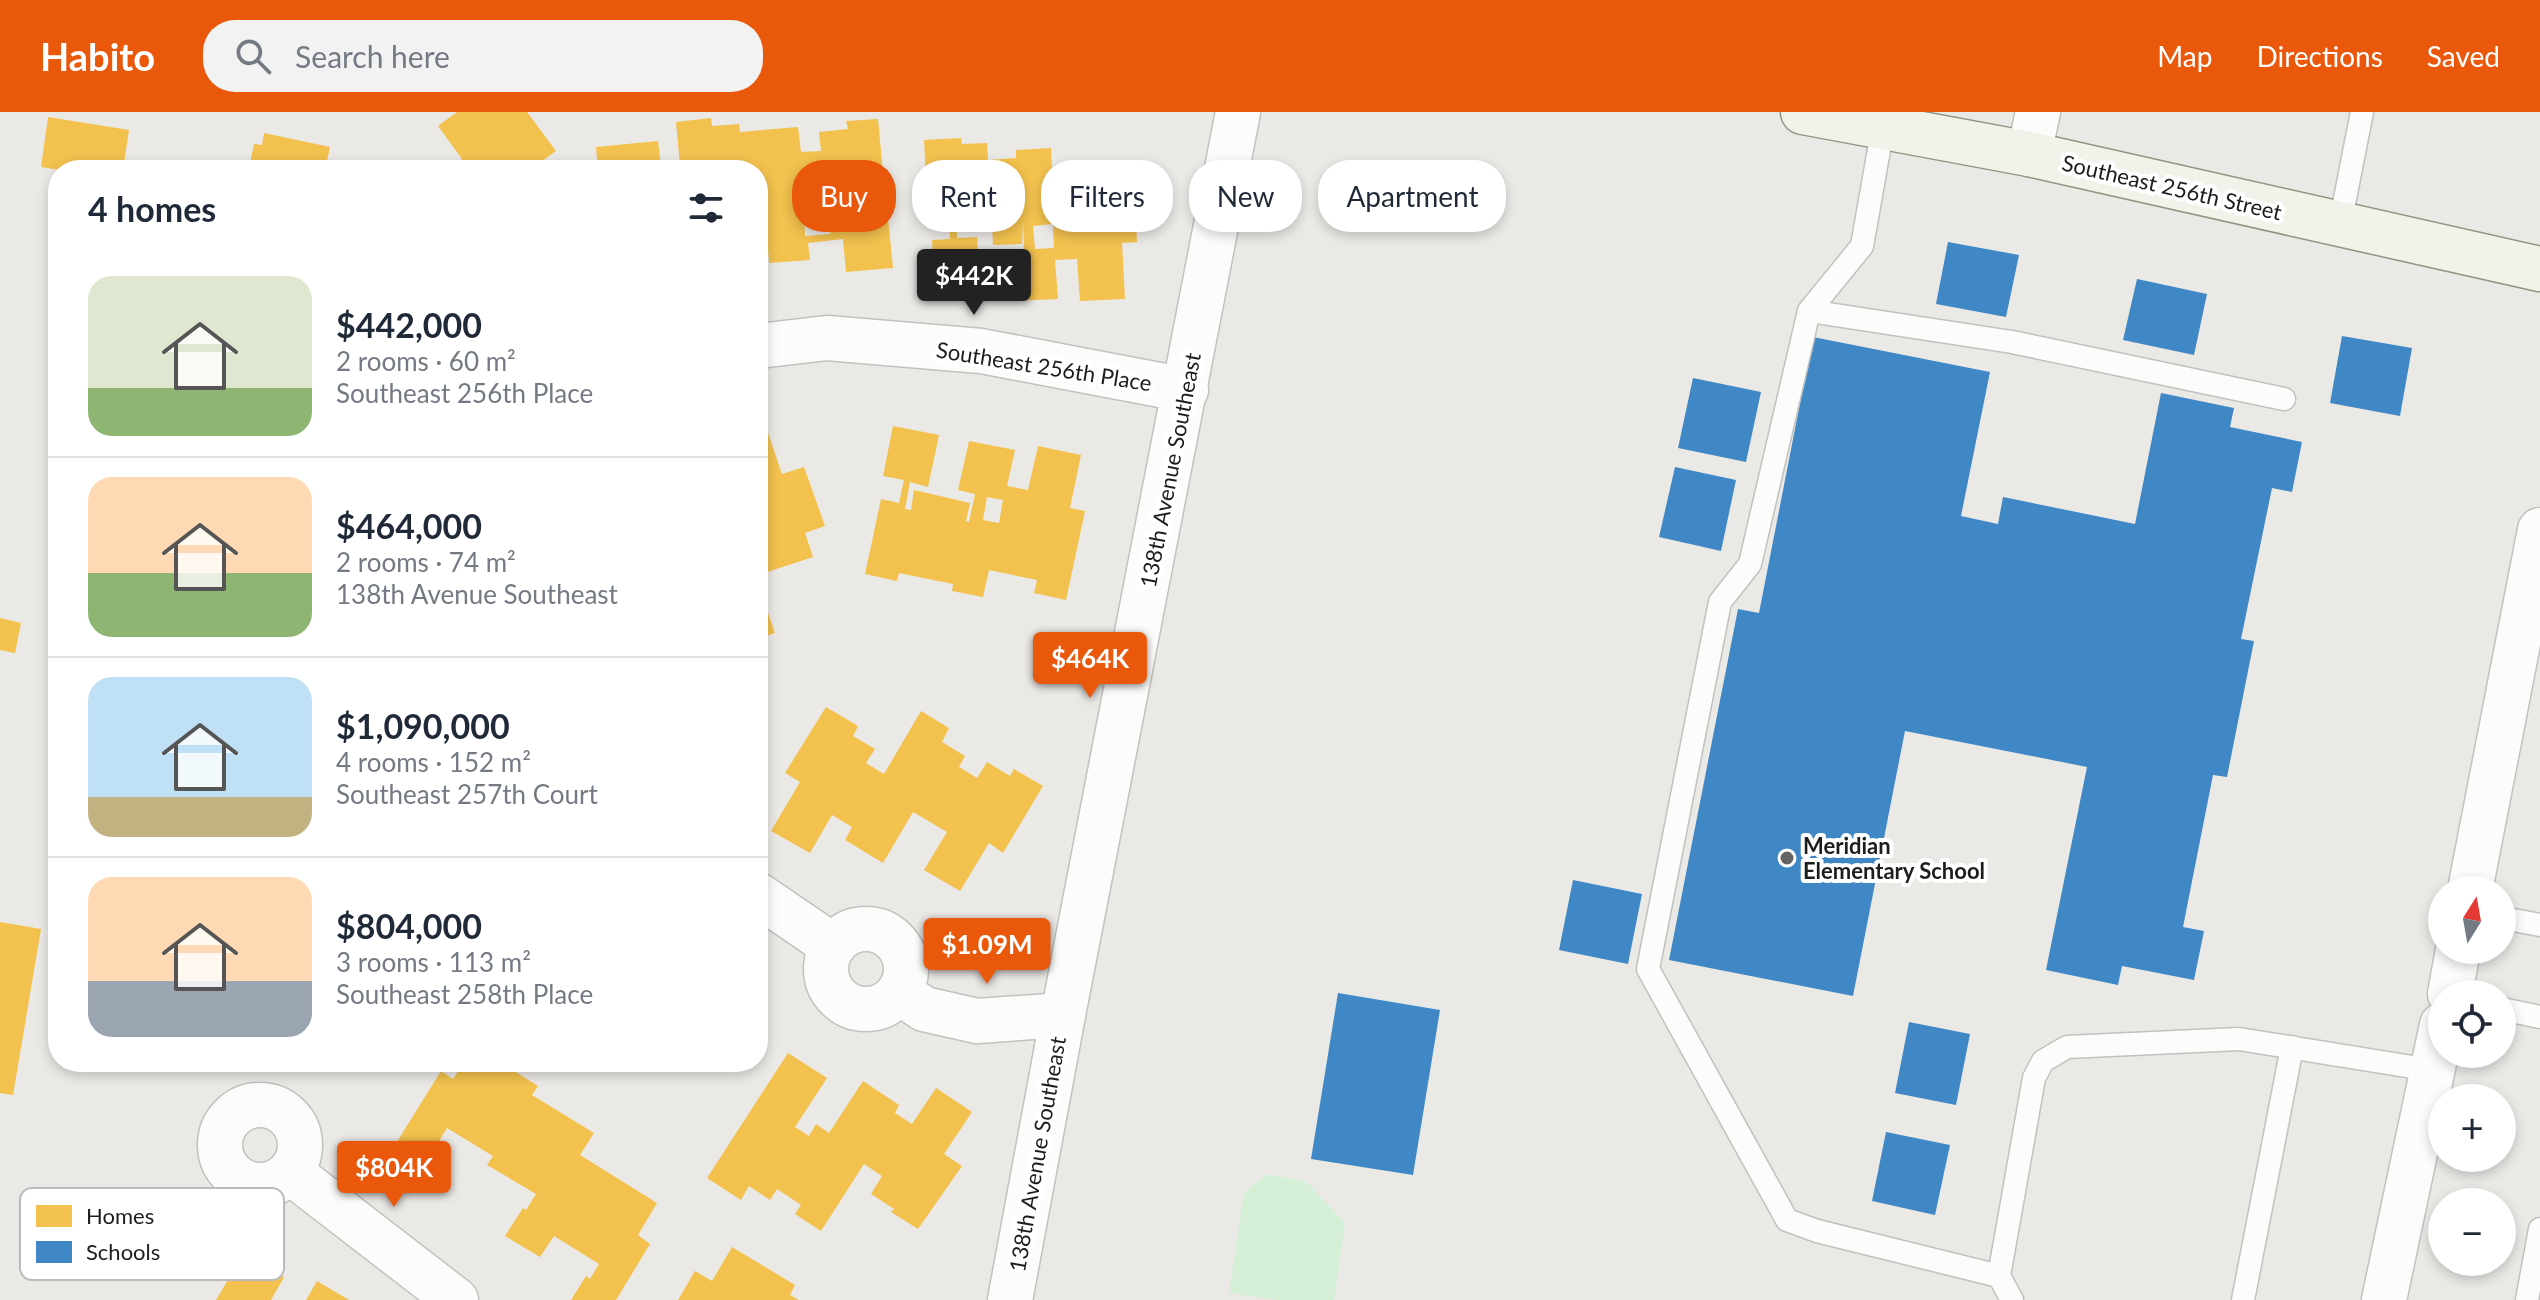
<!DOCTYPE html>
<html lang="en">
<head>
<meta charset="utf-8">
<style>
	:root { --surface:#fff; --page:#f2f2f3; --text:#1f2937; --muted:#747a83; --line:#e0e1e3; --accent:#ea580c }
	body { margin:0; font-family:Lato,sans-serif; background:var(--page); color:var(--text); height:100vh; display:flex; flex-direction:column; font-size:30px; white-space:nowrap }
	* { box-sizing:border-box; margin:0 }
	p { font-size:26px; color:var(--muted) }
	.icon { flex:none; width:44px; height:44px; fill:none; stroke:currentColor; stroke-width:2; stroke-linecap:round; stroke-linejoin:round }
	.map { position:relative; flex:1; overflow:hidden }
	.drawer { position:absolute; left:48px; top:48px; width:720px; height:912px; display:flex; flex-direction:column; background:var(--surface); border-radius:32px; box-shadow:0 4px 12px #0003 }
	.drawer>* { flex:none }
	.guide { position:absolute; left:792px; top:48px; width:760px; height:72px; display:flex; gap:16px }
	.needle { width:52px; rotate:11deg }
	.tools { position:absolute; left:2428px; top:764px; display:grid; gap:16px }
	.tools a { display:grid; place-items:center; width:88px; height:88px; border-radius:50%; background:var(--surface); box-shadow:0 4px 12px #0003; font-size:40px }
	.price { position:absolute; translate:-50% -68px; padding:0 18px; border-radius:8px; background:var(--accent); color:#fff; font-size:26px; line-height:52px; filter:drop-shadow(0 2px 4px #0008) }
	.price::after { content:''; position:absolute; left:50%; top:48px; width:24px; height:18px; margin-left:-12px; background:inherit; clip-path:polygon(0 0,100% 0,50% 100%) }
	.price.current { background:#222; color:#fff }
	ul { padding:0; list-style:none }
	li { display:flex; align-items:center; gap:24px; height:200px; padding:0 40px }
	li+li { border-top:2px solid var(--line) }
	li span { display:grid; place-items:center; flex:none; width:224px; height:160px; border-radius:24px; color:#555 }
	li>.icon { margin-inline-start:auto }
	span .icon { width:96px; height:96px; fill:#fffc; stroke-width:1 }
	li b { font-size:34px }
	h2 { display:flex; justify-content:space-between; align-items:center; height:96px; padding:0 40px; font-size:34px }
	.chip { padding:0 28px; border-radius:32px; background:var(--surface); box-shadow:0 4px 12px #0003; font-size:28px; line-height:72px }
	.chip.current { background:var(--accent); color:#fff }
	header { display:flex; align-items:center; gap:48px; box-sizing:border-box; height:112px; padding:0 40px; background:var(--accent); color:#fff }
	header strong { font-size:38px }
	nav { display:flex; gap:44px; margin-inline-start:auto; font-size:28px }
	.search { width:560px; height:72px; background:var(--page); display:flex; align-items:center; gap:20px; box-sizing:border-box; padding:0 28px; border-radius:32px; color:var(--muted); font-size:30px }
	.map>svg:first-child { display:block }
	.park { fill:#d5f0d6 }
	.homes { fill:#f2c14e; fill-rule:evenodd }
	.schools { fill:#3f88c5 }
	.lines { fill:none; stroke-linecap:round; stroke-linejoin:round }
	.service-casing { stroke:#c2c1c0; stroke-width:25 }
	.minor-casing { stroke:#c2c1c0; stroke-width:47 }
	.tertiary-casing { stroke:#c2c1c0; stroke-width:47 }
	.secondary-casing { stroke:#929380; stroke-width:47 }
	.service { stroke:#fcfcfb; stroke-width:22 }
	.minor { stroke:#fcfcfb; stroke-width:44 }
	.tertiary { stroke:#fcfcfb; stroke-width:44 }
	.secondary { stroke:#f2f2ea; stroke-width:44 }
	.poi-dot { fill:#656463; stroke:#fff; stroke-width:3 }
	.labels { text-anchor:middle; dominant-baseline:central; stroke-width:8; stroke-linejoin:round; paint-order:stroke }
	.street-label { font-size:22px; fill:#1d1d1d; stroke:#fff }
	.poi-label { font-size:22px; font-weight:bold; fill:#1d1d1d; stroke:#fff; text-anchor:start }
	.key { fill:#fff; stroke:#bbb; stroke-width:2 }
	.key-label { font-size:22px; fill:#1d1d1d }
</style>
</head>
<body>
<header>
<strong>Habito</strong>
<div class="search"><svg class="icon" aria-label="search" viewBox="0 0 24 24"><circle cx="10" cy="10" r="6"/><path d="M15 15l6 6"/></svg>Search here</div>
<nav><a>Map</a><a>Directions</a><a>Saved</a></nav>
</header>
<div class="map">
<svg width="2540" height="1188" viewBox="0 0 2540 1188">
	<rect width="100%" height="100%" fill="#ebe9e6"/>
	<path class="park" d="M1268,1062l39,8 38,41 -11,77h-56l-49,-7 15,-101z"/>
	<g class="homes">
		<path d="M457,0h70l29,39 -22,16 3,3h-90l15,-11 -24,-33z"/>
		<path d="M48,5l81,13 -6,40h-63l-19,-3z"/>
		<path d="M711,6l1,8 27,-2 1,8 58,-5 3,25 20,-1 -2,-19 29,-3 -2,-8 32,-2 7,76 -19,2 -1,-7 -13,2 2,22 -15,1 1,7 48,-4 5,50 -47,4 -3,-33 -35,4 2,17 -41,3 -3,-43 -8,1v-51h-160l-2,-23 62,-6 3,25 19,-1 -4,-43zM830,104v18l-25,2 -1,-19z"/>
		<path d="M264,21l66,14 -5,23 -76,-2 5,-24 8,1z"/>
		<path d="M961,26l1,6 25,-1 1,17 28,-2v-8l35,-2 2,47h19l-1,-24 57,-4 1,24h5l3,51 -15,1 3,56 -45,2 -3,-42 -22,1 3,39 -46,2 -2,-50h14l-1,-29 -1,22 -29,1 -1,-20 -29,2 -1,-19h-6l1,30 20,-1 3,50 -45,3 -3,-50 18,-1 -1,-25 -21,2 -4,-76zM1053,112l1,24 -19,1 -2,-23z"/>
		<path d="M893,314l46,9 -11,52 -18,-5 -5,27 6,1 3,-20 56,13 -4,18 3,1 6,-28 -17,-4 11,-49 46,9 -8,36 21,4 10,-44 43,9 -11,53 15,3 -19,89 -32,-7 3,-13 -48,-10 -6,27 -31,-6 1,-7 -54,-11 -2,8 -32,-7 16,-75 18,4 5,-23 -21,-4zM987,385l16,3 -4,23 -16,-3z"/>
		<path d="M768,321l14,41 22,-7 21,59 -20,7 8,24 -55,18v-138z"/>
		<path d="M758,472l17,49 -17,6z"/>
		<path d="M0,506l21,5 -6,30 -15,-3z"/>
		<path d="M826,595l32,19 -5,10 22,13 -9,14 18,11 37,-63 28,17 -7,14 23,14 -6,11 18,11 10,-16 23,14 4,-7 29,17 -40,67 -14,-10 -29,48 -36,-21 23,-38 -34,-20 -30,51 -38,-23 7,-13 -20,-12 -22,38 -39,-22 29,-49 -15,-9z"/>
		<path d="M0,810l41,7 -28,166 -13,-2z"/>
		<path d="M788,941l39,25 -32,49 14,9 7,-12 13,9 34,-52 36,24 -4,8 17,11 24,-36 36,24 -28,42 18,12 -44,63 -27,-17 3,-3 -23,-15 11,-18 -18,-12 -43,67 -26,-17 6,-9 -24,-16 -7,11 -21,-14 -8,14 -34,-22z"/>
		<path d="M464,950h36l38,24 -6,9 62,38 -14,22 77,48 -19,32 12,9 -34,56h-45l15,-24 4,3 9,-15 -45,-28 -14,21 -35,-21 18,-28 3,2 10,-16 -49,-29 6,-9 -46,-28 -27,44 -30,-19 51,-82 12,8z"/>
		<path d="M732,1135l63,38 -5,10 9,5h-121l17,-29 17,10z"/>
		<path d="M243,1142l41,23 -13,23h-55z"/>
		<path d="M317,1169l32,19h-43z"/>
	</g>
	<g class="schools">
		<path d="M1948,130l71,13 -13,62 -70,-13z"/>
		<path d="M2137,167l70,15 -13,61 -71,-15z"/>
		<path d="M2342,224l70,12 -12,68 -70,-13z"/>
		<path d="M1813,225l177,35 -29,144 37,8 5,-27 132,27 26,-131 73,15 -4,19 72,15 -10,50 -20,-4 -31,151 13,2 -27,136 -14,-2 -30,152 21,4 -10,49 -72,-14 -4,19 -72,-15 41,-203 -182,-36 -52,265 -184,-36 69,-351 21,4z"/>
		<path d="M1693,266l68,14 -15,70 -68,-14z"/>
		<path d="M1675,355l61,13 -15,71 -62,-14z"/>
		<path d="M1573,768l69,14 -14,70 -69,-14z"/>
		<path d="M1338,881l102,17 -27,165 -102,-16z"/>
		<path d="M1909,910l61,12 -14,71 -61,-12z"/>
		<path d="M1886,1020l64,13 -15,70 -63,-14z"/>
	</g>
	<g class="lines">
		<defs>
			<g id="service">
				<path d="M1883,15l-21,119 -53,65 -59,253 -30,38 -72,367 139,251 30,11 182,45"/>
				<path d="M2340,112l22,-112"/>
				<path d="M1809,199l203,31 272,57"/>
				<path d="M2502,806l38,7"/>
				<path d="M2502,897l38,8"/>
				<path d="M2012,1188l-13,-24 35,-198 9,-17 24,-14 172,-8 192,31"/>
				<path d="M2243,1188l49,-253"/>
				<path d="M2527,1188l13,-71"/>
			</g>
			<g id="minor">
				<path d="M2029,42l9,-42"/>
				<path d="M758,234l69,-8 154,13 205,39"/>
				<path d="M758,783l75,51"/>
				<circle cx="866" cy="857" r="40"/>
				<path d="M899,880l25,17 53,12 86,-6"/>
				<circle cx="260" cy="1033" r="40"/>
				<path d="M290,1060l166,128"/>
				<path d="M1010,1188l53,-285 175,-903"/>
			</g>
			<g id="tertiary">
				<path d="M2470,778l70,-360"/>
				<path d="M2450,882l8,-44"/>
				<path d="M2384,1188l58,-275"/>
			</g>
			<path id="secondary" d="M1803,0l226,42 511,115"/>
		</defs>
		<use href="#service" class="service-casing"/>
		<use href="#minor" class="minor-casing"/>
		<use href="#tertiary" class="tertiary-casing"/>
		<use href="#secondary" class="secondary-casing"/>
		<use href="#service" class="service"/>
		<use href="#minor" class="minor"/>
		<use href="#tertiary" class="tertiary"/>
		<use href="#secondary" class="secondary"/>
	</g>
	<circle class="poi-dot" cx="1787" cy="746" r="8"/>
	<g class="labels">
		<g class="street-label">
			<text transform="translate(2172 75) rotate(13)">Southeast 256th Street</text>
			<text transform="translate(1044 254) rotate(9)">Southeast 256th Place</text>
			<text transform="translate(1170 358) rotate(-79)">138th Avenue Southeast</text>
			<text transform="translate(1037 1042) rotate(-80)">138th Avenue Southeast</text>
		</g>
		<g class="poi-label">
			<text x="1803" y="733">Meridian<tspan x="1803" dy="25">Elementary School</tspan></text>
		</g>
	</g>
	<rect x="20" y="1076" width="264" height="92" rx="12" class="key"/>
	<rect x="36" y="1093" width="36" height="22" fill="#f2c14e"/>
	<rect x="36" y="1129" width="36" height="22" fill="#3f88c5"/>
	<g class="key-label">
		<text x="86" y="1112">Homes</text>
		<text x="86" y="1148">Schools</text>
	</g>
</svg>
<div class="tools">
<a><svg class="needle" viewBox="-14 -14 28 28"><path d="M0-13l5 13h-10z" fill="#e53935"/><path d="M0 13l5-13h-10z" fill="#747a83"/></svg></a>
<a><svg class="icon" aria-label="locate" viewBox="0 0 24 24"><circle cx="12" cy="12" r="6"/><path d="M12 2v4M12 18v4M2 12h4M18 12h4"/></svg></a>
<a>+</a>
<a>−</a>
</div>
<b class="price current" style="left:974px;top:205px">$442K</b>
<b class="price" style="left:1090px;top:588px">$464K</b>
<b class="price" style="left:987px;top:874px">$1.09M</b>
<b class="price" style="left:394px;top:1097px">$804K</b>
<div class="guide">
<a class="chip current">Buy</a>
<a class="chip">Rent</a>
<a class="chip">Filters</a>
<a class="chip">New</a>
<a class="chip">Apartment</a>
</div>
<section class="drawer">
<h2>4 homes<svg class="icon" aria-label="filters" viewBox="0 0 24 24"><path d="M4 7h16M4 17h16"/><circle cx="9" cy="7" r="2"/><circle cx="15" cy="17" r="2"/></svg></h2>
<ul>
<li><span style="background:linear-gradient(#dfe7d0 70%,#8fb573 0)"><svg class="icon" aria-label="home" viewBox="0 0 24 24"><path d="M3 11l9-7 9 7M6 9v11h12V9"/></svg></span><div><b>$442,000</b><p>2 rooms · 60 m²</p><p>Southeast 256th Place</p></div></li>
<li><span style="background:linear-gradient(#ffd9b3 60%,#8fb573 0)"><svg class="icon" aria-label="home" viewBox="0 0 24 24"><path d="M3 11l9-7 9 7M6 9v11h12V9"/></svg></span><div><b>$464,000</b><p>2 rooms · 74 m²</p><p>138th Avenue Southeast</p></div></li>
<li><span style="background:linear-gradient(#bfe0f5 75%,#c2b280 0)"><svg class="icon" aria-label="home" viewBox="0 0 24 24"><path d="M3 11l9-7 9 7M6 9v11h12V9"/></svg></span><div><b>$1,090,000</b><p>4 rooms · 152 m²</p><p>Southeast 257th Court</p></div></li>
<li><span style="background:linear-gradient(#ffd9b3 65%,#9aa5b1 0)"><svg class="icon" aria-label="home" viewBox="0 0 24 24"><path d="M3 11l9-7 9 7M6 9v11h12V9"/></svg></span><div><b>$804,000</b><p>3 rooms · 113 m²</p><p>Southeast 258th Place</p></div></li>
</ul>
</section>
</div>
</body>
</html>
